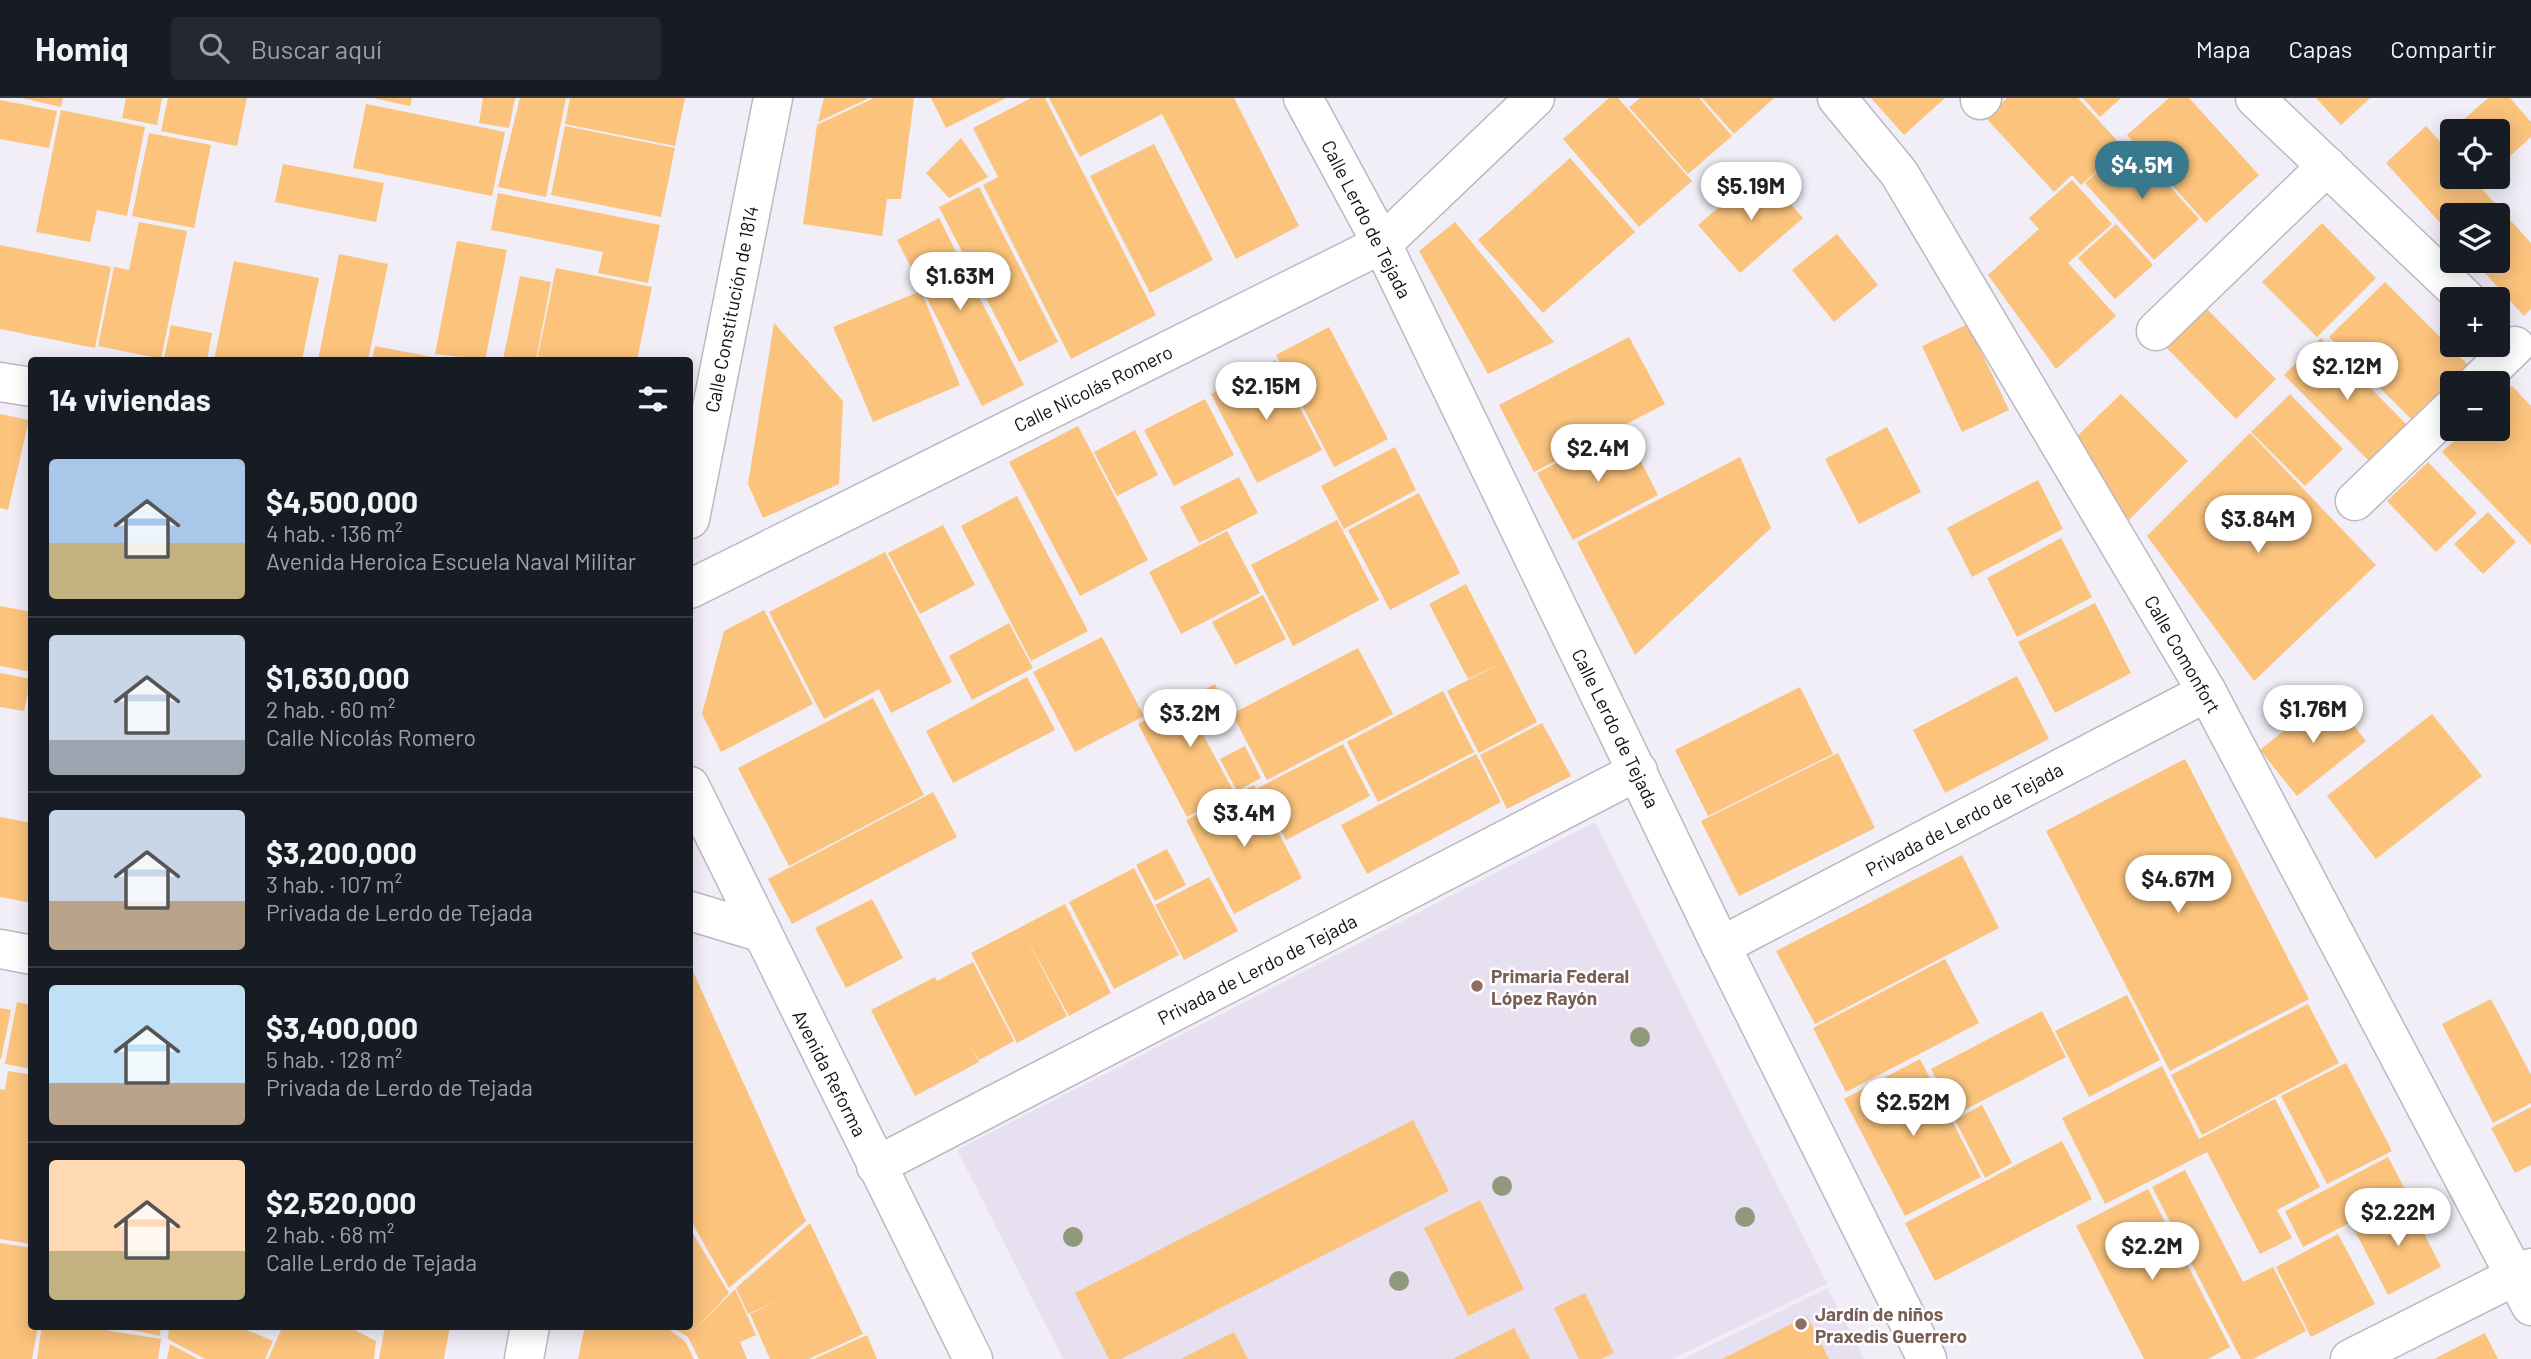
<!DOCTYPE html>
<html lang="es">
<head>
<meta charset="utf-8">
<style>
	:root { --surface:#171b24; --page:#242831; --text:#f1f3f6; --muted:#9ea1a6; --line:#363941; --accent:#39798d }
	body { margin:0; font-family:Barlow,sans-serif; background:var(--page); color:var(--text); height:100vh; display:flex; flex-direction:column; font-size:26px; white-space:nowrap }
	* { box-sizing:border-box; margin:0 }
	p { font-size:23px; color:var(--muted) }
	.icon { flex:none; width:38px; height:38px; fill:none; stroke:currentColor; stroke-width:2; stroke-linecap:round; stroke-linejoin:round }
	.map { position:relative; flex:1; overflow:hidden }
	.details { position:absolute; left:28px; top:259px; width:665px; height:973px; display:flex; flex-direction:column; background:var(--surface); border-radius:7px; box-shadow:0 4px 18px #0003 }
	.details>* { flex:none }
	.controls { position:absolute; left:2440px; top:21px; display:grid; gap:14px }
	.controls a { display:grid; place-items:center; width:70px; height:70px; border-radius:7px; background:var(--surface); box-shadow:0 4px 18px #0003; font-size:35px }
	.price { position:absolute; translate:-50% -60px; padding:0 16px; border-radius:24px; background:#fff; color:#222; font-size:23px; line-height:46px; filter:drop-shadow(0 2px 4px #0008) }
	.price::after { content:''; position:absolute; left:50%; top:42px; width:21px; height:16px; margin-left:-10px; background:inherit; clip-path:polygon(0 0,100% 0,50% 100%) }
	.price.active { background:var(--accent); color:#fff }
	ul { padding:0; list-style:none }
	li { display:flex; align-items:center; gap:21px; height:175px; padding:0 21px }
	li+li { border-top:2px solid var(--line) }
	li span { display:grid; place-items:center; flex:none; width:196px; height:140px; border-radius:7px; color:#555 }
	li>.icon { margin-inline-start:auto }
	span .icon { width:84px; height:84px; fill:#fffc; stroke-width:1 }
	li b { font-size:30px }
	h2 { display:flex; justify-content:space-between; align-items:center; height:84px; padding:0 21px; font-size:30px }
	header { display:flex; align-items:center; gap:42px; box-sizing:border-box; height:98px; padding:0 35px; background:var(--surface); border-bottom:2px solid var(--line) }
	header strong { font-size:33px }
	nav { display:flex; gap:38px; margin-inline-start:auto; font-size:24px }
	.search { width:490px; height:63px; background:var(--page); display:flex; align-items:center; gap:18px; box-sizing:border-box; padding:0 24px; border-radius:7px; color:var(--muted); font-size:26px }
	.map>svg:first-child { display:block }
	.built { fill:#e6e0f0 }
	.building { fill:#fbc37c }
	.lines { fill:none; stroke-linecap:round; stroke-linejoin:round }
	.minor-casing { stroke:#bbb8c0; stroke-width:41 }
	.minor { stroke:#fff; stroke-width:38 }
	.tree { fill:#91997d }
	.education-dot { fill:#8d6e63; stroke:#fefdff; stroke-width:2.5 }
	.labels { text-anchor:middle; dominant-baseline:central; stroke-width:5; stroke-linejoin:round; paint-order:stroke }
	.street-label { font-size:19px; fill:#110f12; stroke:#fefdff }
	.education-label { font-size:19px; font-weight:bold; fill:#785e54; stroke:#fefdff; text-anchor:start }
</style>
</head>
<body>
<header>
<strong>Homiq</strong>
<div class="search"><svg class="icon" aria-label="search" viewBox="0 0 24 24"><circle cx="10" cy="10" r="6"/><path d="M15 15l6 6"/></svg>Buscar aquí</div>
<nav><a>Mapa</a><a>Capas</a><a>Compartir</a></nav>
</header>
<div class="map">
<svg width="2531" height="1261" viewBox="0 0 2531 1261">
	<rect width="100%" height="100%" fill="#f1eef7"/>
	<g class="built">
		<path d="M1595,724l232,462 -155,75h-609l-106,-209z"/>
		<path d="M1828,1190l36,71h-181z"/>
	</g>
	<g class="building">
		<path d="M22,0h41l-2,9z"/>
		<path d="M126,0h36l-5,27 -35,-7z"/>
		<path d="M168,0h79l-10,48 -76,-15z"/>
		<path d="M373,0h39l-2,8z"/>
		<path d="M483,0h32l-6,30 -30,-5z"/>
		<path d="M520,0h46l-20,99 -48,-10z"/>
		<path d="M570,0h115l-10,48 -110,-22z"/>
		<path d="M824,0h45l-51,24z"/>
		<path d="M874,0h40l-13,101h-14l-5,37 -79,-12 14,-99z"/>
		<path d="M931,0h75l-60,30z"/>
		<path d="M1031,0h14l111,217 -85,44 -88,-174 15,-8 -25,-49z"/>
		<path d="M1049,0h185l65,128 -63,33 -74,-145 -82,43z"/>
		<path d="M1609,0h9l74,83 -53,46 -76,-88z"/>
		<path d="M1640,0h59l33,38 -44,38 -59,-67z"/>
		<path d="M1702,0h72l-40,36z"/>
		<path d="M1871,0h74l-41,37z"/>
		<path d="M2007,0h71l45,49 -42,38 -9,-10 -18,17 -68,-74z"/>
		<path d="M2083,0h38l-21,19z"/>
		<path d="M2169,0h20l70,77 -53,48 -79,-88z"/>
		<path d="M2316,0h54l-29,27z"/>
		<path d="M2488,0h22l21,24v15l-34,31v-37h-46z"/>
		<path d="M0,2l57,11 -8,37 -49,-9z"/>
		<path d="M366,6l139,28 -13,64 -139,-28z"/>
		<path d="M61,12l84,17 -18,89 -30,-6 -7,32 -54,-10z"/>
		<path d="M565,28l110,22 -14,69 -110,-22z"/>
		<path d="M2426,28l26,29v22h19l60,66v66l-7,7 -50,-55h23v-46h-45v21l-66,-73z"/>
		<path d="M149,35l62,12 -17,83 -62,-12z"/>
		<path d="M961,40l27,39 -39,21 -23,-25z"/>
		<path d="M2130,44l69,77 -45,41 -69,-77z"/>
		<path d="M1154,46l59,116 -63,33 -60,-117z"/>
		<path d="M1570,60l65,74 -92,81 -65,-73z"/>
		<path d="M283,66l101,19 -8,39 -101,-20z"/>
		<path d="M1762,73l41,47 -63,55 -42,-48z"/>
		<path d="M2072,82l40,44 -44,39 48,53 -60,53 -68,-94 51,-46 -10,-11z"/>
		<path d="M979,89l79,155 -39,20 -80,-155z"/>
		<path d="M498,95l162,32 -12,58 -50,-10 5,-21 -112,-22z"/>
		<path d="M939,120l85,167 -42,21 -85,-166z"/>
		<path d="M139,124l48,9 -26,128 -63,-13 16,-79 15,3z"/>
		<path d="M1455,124l99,120 -66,32 -69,-123z"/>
		<path d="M2322,125l54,55 -59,59 -55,-55z"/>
		<path d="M2116,126l37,41 -38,34 -37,-41z"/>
		<path d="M1837,136l41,51 -44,37 -42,-52z"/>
		<path d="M457,143l50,9 -22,110 -50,-6z"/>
		<path d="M0,147l111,22 -16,81 -95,-19z"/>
		<path d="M339,156l49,10 -20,96h-50z"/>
		<path d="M234,163l85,17 -17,82h-88z"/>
		<path d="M556,170l96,19 -15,73h-100z"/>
		<path d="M520,178l31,6 -15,78h-33z"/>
		<path d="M2385,184l84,84 -56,55 -84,-84z"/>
		<path d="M921,193l39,94 -87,37 -40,-95z"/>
		<path d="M2199,203l77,78 -40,40 -77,-79z"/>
		<path d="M774,225l69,78 -4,83 -76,34 -15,-34z"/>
		<path d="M1968,226l41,86 -47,22 -40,-86z"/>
		<path d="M171,227l41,8 -5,27 -43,-1z"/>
		<path d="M1329,229l59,112 -54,28 -58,-112z"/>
		<path d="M1629,239l36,67 -131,68 -35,-67z"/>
		<path d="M2321,240l89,90 -37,37 -89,-90z"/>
		<path d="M375,248l57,11v3h-60z"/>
		<path d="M1275,262l47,90 -65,33 -46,-89z"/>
		<path d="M2512,288l19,20v139l-89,-93 25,-23h30v-29z"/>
		<path d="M2121,296l67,67 -59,59 -57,-79z"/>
		<path d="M2290,296l53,55 -38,37 -54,-54z"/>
		<path d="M1205,301l29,56 -60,31 -30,-56z"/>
		<path d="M0,316l29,6 -21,90 -8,-2z"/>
		<path d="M1078,328l70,134 -68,36 -71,-134z"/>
		<path d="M1887,329l34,65 -62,32 -34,-65z"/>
		<path d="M1624,330l34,67 -85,45 -36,-67z"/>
		<path d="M1135,332l23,45 -41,21 -23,-44z"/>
		<path d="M2250,335l126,132 -122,116 -107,-145z"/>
		<path d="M1395,349l21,43 -72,39 -23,-43z"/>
		<path d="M1740,359l31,71 -136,127 -58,-113z"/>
		<path d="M2428,364l49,51 -41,39 -49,-51z"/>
		<path d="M1239,379l19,36 -59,30 -19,-36z"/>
		<path d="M2038,382l25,49 -91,48 -25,-49z"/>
		<path d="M1419,395l41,80 -70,37 -42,-80z"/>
		<path d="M1017,398l71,135 -57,30 -70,-135z"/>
		<path d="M2488,414l28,30 -33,32 -29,-30z"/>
		<path d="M1337,422l42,80 -86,46 -42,-81z"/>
		<path d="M943,427l32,60 -55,29 -32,-61z"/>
		<path d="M1227,433l33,62 -79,41 -32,-62z"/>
		<path d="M2061,440l31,59 -75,40 -30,-59z"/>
		<path d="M885,454l67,130 -61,31 -12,-24 -55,30 -55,-107z"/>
		<path d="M1466,486l71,138 -58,31 -32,-62 56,-29 -35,17 -39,-75z"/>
		<path d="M1263,497l23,44 -51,26 -23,-43z"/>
		<path d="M2095,505l36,70 -76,40 -37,-71z"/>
		<path d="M0,508l32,6v60l-32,-6z"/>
		<path d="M764,512l49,94 -92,48 -19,-38 22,-83z"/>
		<path d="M1009,525l24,45 -61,32 -23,-44z"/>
		<path d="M1102,539l42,79 -69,36 -42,-80z"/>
		<path d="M1358,550l35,66 -126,66 -35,-66z"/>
		<path d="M0,575l31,6 -7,32 -24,-4z"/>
		<path d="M2017,578l32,63 -104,54 -32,-63z"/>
		<path d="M1027,579l28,53 -102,53 -27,-52z"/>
		<path d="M1215,586l17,33 -30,16 32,59 -47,25 -49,-93z"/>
		<path d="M1800,589l33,67 -125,62 -33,-66z"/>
		<path d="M1443,593l31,61 -96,50 -31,-60z"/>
		<path d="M2329,596l37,47 -69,55 -37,-46z"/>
		<path d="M873,600l51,97 -135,71 -51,-98z"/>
		<path d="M2432,616l50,62 -106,83 -49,-63z"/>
		<path d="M1542,625l29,53 -64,33 -27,-54z"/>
		<path d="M1343,646l27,52 -84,44 -28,-52z"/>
		<path d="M1245,648l16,32 -24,13 -17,-32z"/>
		<path d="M1838,655l37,75 -136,68 -38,-75z"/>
		<path d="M1476,656l25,48 -134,72 -26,-49z"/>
		<path d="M2185,661l124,240 -139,72 -124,-240z"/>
		<path d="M1254,687l48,93 -68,36 -48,-94z"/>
		<path d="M933,694l24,45 -165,87 -24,-45z"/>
		<path d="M0,719l32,6v80l-32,-6z"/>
		<path d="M1167,751l19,36 -31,16 -19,-36z"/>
		<path d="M1962,757l37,73 -184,96 -39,-73z"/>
		<path d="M1134,770l45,87 -65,34 -45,-87z"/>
		<path d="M1209,779l29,54 -54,29 -29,-55z"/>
		<path d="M872,801l31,59 -57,30 -31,-60z"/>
		<path d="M1065,806l46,89 -42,23 -46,-85 44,85 -50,27 -46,-90z"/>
		<path d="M1945,861l34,64 -133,69 -33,-64z"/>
		<path d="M973,864l41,79 -35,19 -7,-11 7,13 -64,34 -44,-86 64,-33 2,4z"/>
		<path d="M690,867l116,256 -77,67 -39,-69z"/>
		<path d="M2127,897l33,65 -71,37 -34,-66z"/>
		<path d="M2491,901l40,76v28l-38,20 -51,-99z"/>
		<path d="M17,904l15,3v64l-27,-5z"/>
		<path d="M2308,906l31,59 -137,72 -31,-60z"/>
		<path d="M0,910l11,2 -10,49h-1z"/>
		<path d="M2042,913l24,46 -111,58 -24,-46z"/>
		<path d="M1920,961l61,118 -76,39 -61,-117z"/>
		<path d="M2346,965l46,88 -65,33 -46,-88z"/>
		<path d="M2162,968l37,73 76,-40 45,88 -43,23 15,28 -32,16 -53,-102 -102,52 -43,-86z"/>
		<path d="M8,973l24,4v169l-32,-5v-150l5,1z"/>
		<path d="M1982,1007l30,58 -27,15 -30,-58z"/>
		<path d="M2531,1009v58l-16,8 -24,-45z"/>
		<path d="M1413,1022l36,71 -328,168h-12l-34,-66z"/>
		<path d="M2062,1043l30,58 -157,82 -30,-58z"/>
		<path d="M2388,1059l19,36 -104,54 -18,-36z"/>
		<path d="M2185,1072l58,112 30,-15 33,64 -53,28h-12l-89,-172z"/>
		<path d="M2148,1091l82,158 -22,12h-64l-68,-133z"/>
		<path d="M1480,1102l44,89 -56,27 -44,-88z"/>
		<path d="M2408,1104l33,65 -53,28 -34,-66z"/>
		<path d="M810,1125l53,111 -54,25h-39l-20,-45 38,-18 -40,18 -12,-26z"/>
		<path d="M690,1131l39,64 -39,42 45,-46 21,46 -16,7 7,17h-48l-11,-22 -18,-11h20z"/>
		<path d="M2338,1136l37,70 -64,33 -35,-70z"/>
		<path d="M0,1145l32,5v78h6l-6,33h-32z"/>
		<path d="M1585,1195l29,60 -13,6h-22l-25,-51z"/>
		<path d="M1807,1218l22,43h-107z"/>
		<path d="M42,1228h38l81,13 -3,20h-121z"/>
		<path d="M124,1228h37l-1,10 -37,-8z"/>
		<path d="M169,1228h68l36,15 -8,18h-60l-37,-20z"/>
		<path d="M283,1228h64l29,15 -2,18h-106z"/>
		<path d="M385,1228h65l-6,33h-65z"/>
		<path d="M585,1228h79l21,15 9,18h-116z"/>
		<path d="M1514,1230l16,31h-77z"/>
		<path d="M1234,1234l14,27h-67z"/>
		<path d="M2485,1235l13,26h-64z"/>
		<path d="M867,1237l10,24h-63z"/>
		<path d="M170,1246l28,15h-31z"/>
	</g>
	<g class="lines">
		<defs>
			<g id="minor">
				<path d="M1303,0l79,146 339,702 206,413"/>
				<path d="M1837,0l62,75 308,519 324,614"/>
				<path d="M2255,0l211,201"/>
				<path d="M1980,2l2,-2"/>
				<path d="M2156,233l171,-165"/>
				<path d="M0,284l32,5"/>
				<path d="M2477,285l38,-37"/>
				<path d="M2355,403l97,-93"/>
				<path d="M690,421l83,-421"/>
				<path d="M690,491l692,-345 153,-146"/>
				<path d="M690,688l283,573"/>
				<path d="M690,813l70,21"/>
				<path d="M1721,848l486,-254"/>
				<path d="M0,851l32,6"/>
				<path d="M876,1068l762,-395"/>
				<path d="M524,1261l6,-33"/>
				<path d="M2350,1261l181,-91"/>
			</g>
		</defs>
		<use href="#minor" class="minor-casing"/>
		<use href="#minor" class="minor"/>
	</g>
	<g class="tree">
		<circle cx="1640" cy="939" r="10"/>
		<circle cx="1502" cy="1088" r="10"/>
		<circle cx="1745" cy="1119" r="10"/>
		<circle cx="1073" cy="1139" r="10"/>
		<circle cx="1399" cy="1183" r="10"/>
	</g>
	<g class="education-dot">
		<circle cx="1477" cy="888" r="7"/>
		<circle cx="1801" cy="1226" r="7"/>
	</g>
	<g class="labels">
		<g class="street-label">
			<text transform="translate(1367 121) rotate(63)">Calle Lerdo de Tejada</text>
			<text transform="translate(731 211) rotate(-79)">Calle Constitución de 1814</text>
			<text transform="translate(1093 290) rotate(-26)">Calle Nicolás Romero</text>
			<text transform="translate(2183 556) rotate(60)">Calle Comonfort</text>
			<text transform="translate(1616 630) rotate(64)">Calle Lerdo de Tejada</text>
			<text transform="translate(1964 721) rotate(-28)">Privada de Lerdo de Tejada</text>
			<text transform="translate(1257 871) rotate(-27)">Privada de Lerdo de Tejada</text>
			<text transform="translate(830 975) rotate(63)">Avenida Reforma</text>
		</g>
		<g class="education-label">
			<text x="1491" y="877">Primaria Federal<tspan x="1491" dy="22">López Rayón</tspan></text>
			<text x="1815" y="1215">Jardín de niños<tspan x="1815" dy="22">Praxedis Guerrero</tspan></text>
		</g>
	</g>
</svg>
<div class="controls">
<a><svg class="icon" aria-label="locate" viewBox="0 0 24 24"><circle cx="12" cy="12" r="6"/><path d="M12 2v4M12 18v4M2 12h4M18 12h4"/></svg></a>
<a><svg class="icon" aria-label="layers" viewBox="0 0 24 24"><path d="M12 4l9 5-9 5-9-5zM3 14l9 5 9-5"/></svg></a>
<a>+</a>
<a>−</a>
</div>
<b class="price active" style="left:2142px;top:103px">$4.5M</b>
<b class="price" style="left:1751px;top:124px">$5.19M</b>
<b class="price" style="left:960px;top:214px">$1.63M</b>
<b class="price" style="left:2347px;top:304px">$2.12M</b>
<b class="price" style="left:1266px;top:324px">$2.15M</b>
<b class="price" style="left:1598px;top:386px">$2.4M</b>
<b class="price" style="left:2258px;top:457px">$3.84M</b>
<b class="price" style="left:2313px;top:647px">$1.76M</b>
<b class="price" style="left:1190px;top:651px">$3.2M</b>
<b class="price" style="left:1244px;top:751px">$3.4M</b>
<b class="price" style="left:2178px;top:817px">$4.67M</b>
<b class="price" style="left:1913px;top:1040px">$2.52M</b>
<b class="price" style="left:2398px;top:1150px">$2.22M</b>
<b class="price" style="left:2152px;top:1184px">$2.2M</b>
<section class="details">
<h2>14 viviendas<svg class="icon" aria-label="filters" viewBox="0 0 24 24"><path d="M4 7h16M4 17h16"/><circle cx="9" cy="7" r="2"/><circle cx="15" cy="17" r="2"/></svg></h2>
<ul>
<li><span style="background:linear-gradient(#a9c7e8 60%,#c2b280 0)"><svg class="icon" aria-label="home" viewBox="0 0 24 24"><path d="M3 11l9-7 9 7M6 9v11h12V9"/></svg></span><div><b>$4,500,000</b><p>4 hab. · 136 m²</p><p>Avenida Heroica Escuela Naval Militar</p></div></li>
<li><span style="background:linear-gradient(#c9d6e8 75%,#9aa5b1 0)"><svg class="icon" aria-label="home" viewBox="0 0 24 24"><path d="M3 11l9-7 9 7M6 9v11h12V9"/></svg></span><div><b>$1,630,000</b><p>2 hab. · 60 m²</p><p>Calle Nicolás Romero</p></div></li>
<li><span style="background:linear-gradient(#c9d6e8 65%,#b9a48a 0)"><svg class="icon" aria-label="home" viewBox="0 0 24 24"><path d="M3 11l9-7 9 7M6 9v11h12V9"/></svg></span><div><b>$3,200,000</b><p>3 hab. · 107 m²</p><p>Privada de Lerdo de Tejada</p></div></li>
<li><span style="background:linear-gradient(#bfe0f5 70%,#b9a48a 0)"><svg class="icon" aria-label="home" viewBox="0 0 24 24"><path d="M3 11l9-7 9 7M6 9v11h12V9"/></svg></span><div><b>$3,400,000</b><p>5 hab. · 128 m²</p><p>Privada de Lerdo de Tejada</p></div></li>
<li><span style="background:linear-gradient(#ffd9b3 65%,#c2b280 0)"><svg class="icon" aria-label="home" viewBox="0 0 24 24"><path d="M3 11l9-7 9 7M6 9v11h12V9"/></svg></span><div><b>$2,520,000</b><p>2 hab. · 68 m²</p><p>Calle Lerdo de Tejada</p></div></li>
</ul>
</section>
</div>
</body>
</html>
